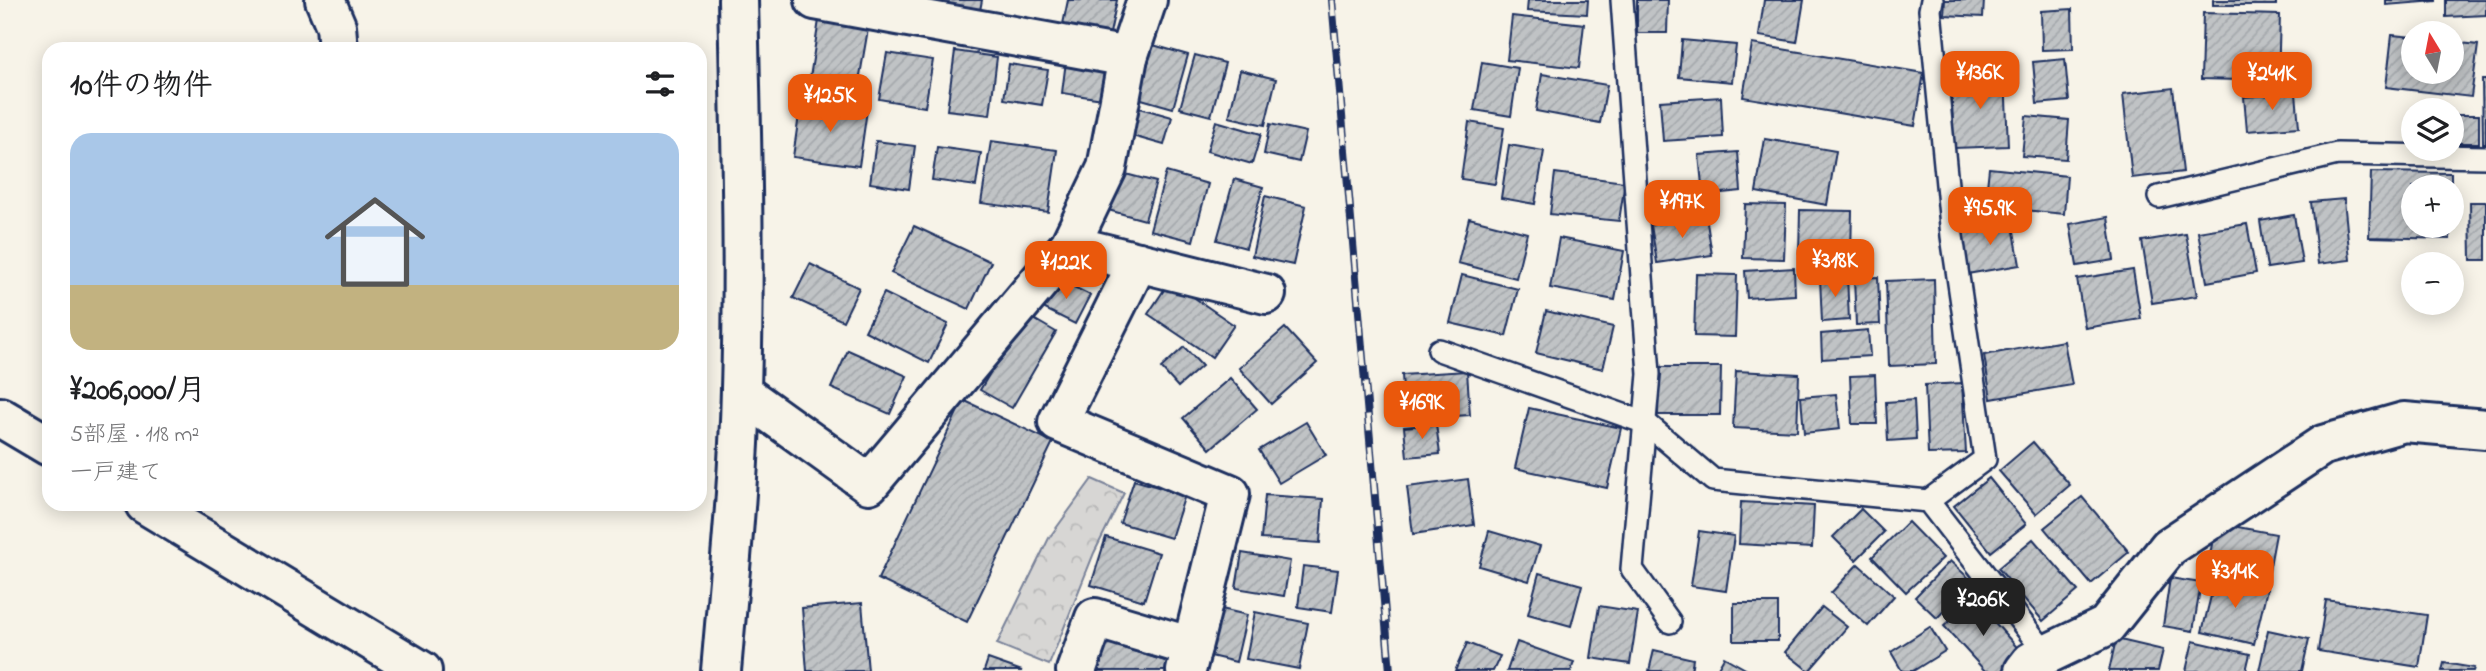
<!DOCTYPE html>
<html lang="ja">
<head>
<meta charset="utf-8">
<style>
	:root { --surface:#fff; --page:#f6f6f6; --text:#202124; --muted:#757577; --accent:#ea580c }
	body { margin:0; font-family:"Indie Flower","Klee One",sans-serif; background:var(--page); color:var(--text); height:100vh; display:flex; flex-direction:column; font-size:26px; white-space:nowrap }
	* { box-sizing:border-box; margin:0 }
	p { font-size:23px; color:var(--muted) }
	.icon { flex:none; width:38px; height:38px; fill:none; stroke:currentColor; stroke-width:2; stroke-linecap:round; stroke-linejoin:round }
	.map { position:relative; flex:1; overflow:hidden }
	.sheet { position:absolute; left:42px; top:42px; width:665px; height:469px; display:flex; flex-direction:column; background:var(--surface); border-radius:21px; box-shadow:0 4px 18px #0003 }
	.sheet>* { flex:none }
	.needle { width:46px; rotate:350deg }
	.controls { position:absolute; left:2401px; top:21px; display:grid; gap:14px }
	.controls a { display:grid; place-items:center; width:63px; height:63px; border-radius:50%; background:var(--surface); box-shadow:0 4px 18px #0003; font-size:35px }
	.price { position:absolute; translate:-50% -60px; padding:0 16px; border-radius:14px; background:var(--accent); color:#fff; font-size:23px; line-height:46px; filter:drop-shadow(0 2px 4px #0008) }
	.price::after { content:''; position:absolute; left:50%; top:42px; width:21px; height:16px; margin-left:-10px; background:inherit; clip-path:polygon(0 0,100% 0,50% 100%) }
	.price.active { background:#222; color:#fff }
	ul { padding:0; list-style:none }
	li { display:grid; align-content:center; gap:14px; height:371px; padding:0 28px }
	li span { display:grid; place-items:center; height:217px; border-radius:21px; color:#555 }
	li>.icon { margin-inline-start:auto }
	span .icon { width:126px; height:126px; fill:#fffc; stroke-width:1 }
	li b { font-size:30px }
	h2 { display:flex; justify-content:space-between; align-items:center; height:84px; padding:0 28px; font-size:30px }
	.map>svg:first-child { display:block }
	.park { fill:url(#park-crowns); stroke:#798299; stroke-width:2 }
	.building { fill:url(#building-hatch); stroke:#1b2f5e; stroke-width:2 }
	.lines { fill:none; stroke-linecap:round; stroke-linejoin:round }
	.lane-casing { stroke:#1b2f5e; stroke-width:26 }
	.street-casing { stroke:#1b2f5e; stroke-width:44 }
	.secondary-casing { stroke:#1b2f5e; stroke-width:44 }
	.lane { stroke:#f7f3e8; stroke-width:21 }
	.street { stroke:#f7f3e8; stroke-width:38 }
	.secondary { stroke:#f7f3e8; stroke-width:38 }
	.rail-casing { stroke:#1b2f5e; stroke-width:8 }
	.rail { stroke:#f7f3e8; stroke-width:5; stroke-dasharray:16; stroke-linecap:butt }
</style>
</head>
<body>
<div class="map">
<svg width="2486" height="671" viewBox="0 0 2486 671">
	<defs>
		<pattern id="park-crowns" width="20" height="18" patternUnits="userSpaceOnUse" patternTransform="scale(1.75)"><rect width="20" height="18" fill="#d7d6d4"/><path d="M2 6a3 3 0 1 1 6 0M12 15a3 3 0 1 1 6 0" fill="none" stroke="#b8b8b8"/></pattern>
		<pattern id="building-hatch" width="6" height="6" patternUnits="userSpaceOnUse" patternTransform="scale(1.75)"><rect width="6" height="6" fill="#c0c3c5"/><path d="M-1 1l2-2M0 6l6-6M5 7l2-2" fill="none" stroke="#a4a8ac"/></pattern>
	</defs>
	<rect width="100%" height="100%" fill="#f7f3e8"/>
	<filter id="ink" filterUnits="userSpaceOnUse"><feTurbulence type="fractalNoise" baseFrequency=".0143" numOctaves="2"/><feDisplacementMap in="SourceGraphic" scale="14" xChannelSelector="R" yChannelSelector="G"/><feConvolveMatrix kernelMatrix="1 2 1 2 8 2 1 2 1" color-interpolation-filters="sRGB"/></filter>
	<g filter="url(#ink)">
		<path class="park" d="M1092,479l32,14 -30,60 -45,112 -52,-21 52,-106z"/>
		<g class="building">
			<path d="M928,0h54l-3,16 -52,-9z"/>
			<path d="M1068,0h49l-8,38 -47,-9z"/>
			<path d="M1528,0h60l-1,14 -60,-3z"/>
			<path d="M1637,0h31l-1,33h-30z"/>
			<path d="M1764,0h40l-7,42 -38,-6z"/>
			<path d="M1945,0h39l-1,17 -39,-2z"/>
			<rect x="2213" y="0" width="63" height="5"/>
			<path d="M2386,0h50v1l-50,4z"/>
			<path d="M2446,0h40v15l-40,2z"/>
			<path d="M2072,9l1,40 -31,1 -1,-39z"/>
			<path d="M2203,13l77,2 -2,66 -77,-2z"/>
			<path d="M1512,16l72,8 -5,44 -72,-8z"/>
			<path d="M819,20l49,9 -11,64 -48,-9z"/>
			<path d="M2392,35l21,2v35h39v-30l26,3 -7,52 -85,-10z"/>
			<path d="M1682,40l54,5 -4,37 -53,-5z"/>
			<path d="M1752,44l172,29 -9,53 -172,-29z"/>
			<path d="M1153,45l35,10 -15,53 -35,-10z"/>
			<path d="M955,51l42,6 -7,58 -43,-5z"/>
			<path d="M887,53l46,7 -8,47 -46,-8z"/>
			<path d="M1195,55l30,8 -14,53 -31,-8z"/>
			<path d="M2065,59l4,42 -32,3 -4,-42z"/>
			<path d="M1066,61l42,6 -5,32 -41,-6z"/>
			<path d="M1482,62l36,6 -7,48 -37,-6z"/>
			<path d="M1009,64l39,6 -6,35 -38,-6z"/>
			<path d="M1240,70l36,9 -11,46 -36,-8z"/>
			<path d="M1542,74l65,11 -7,38 -64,-12z"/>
			<path d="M2005,75l3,71 -54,2 -3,-71z"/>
			<path d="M2482,80h4v63h-3z"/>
			<path d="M2173,88l10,84 -51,6 -9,-84z"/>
			<path d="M2296,93l3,34 -52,4 -3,-34z"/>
			<path d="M1721,97l2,40 -60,4 -3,-40z"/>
			<path d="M801,101l66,9 -8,56 -66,-9z"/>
			<path d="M1140,108l32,9 -8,28 -32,-9z"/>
			<rect x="2452" y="115" width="27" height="28"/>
			<path d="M2026,116l43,4 -3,39 -44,-3z"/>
			<path d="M1216,121l45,13 -9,30 -45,-13z"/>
			<path d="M1469,122l35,6 -9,56 -34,-5z"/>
			<path d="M1270,124l36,8 -7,30 -35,-8z"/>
			<path d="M1765,139l71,12 -9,54 -71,-13z"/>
			<path d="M876,141l39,5 -6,43 -39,-6z"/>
			<path d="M991,141l66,9 -9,62 -67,-9z"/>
			<path d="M1509,145l35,6 -9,53 -34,-6z"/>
			<path d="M937,147l44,6 -5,33 -44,-6z"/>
			<path d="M1738,152l3,39 -38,4 -4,-40z"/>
			<path d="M1989,168l78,8 -3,38 -79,-8z"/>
			<path d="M1118,172l38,10 -11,38 -37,-10z"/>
			<path d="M1166,172l42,12 -15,57 -43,-11z"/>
			<path d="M2371,172l80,1v14h-38v39h37v13l-81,-2z"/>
			<path d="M1555,173l70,9 -6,39 -69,-7z"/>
			<path d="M1234,179l29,8 -17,61 -29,-8z"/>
			<path d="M1265,196l41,10 -13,59 -41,-9z"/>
			<path d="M2344,199l6,61 -32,4 -7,-62z"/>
			<path d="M2470,202h16v58h-15z"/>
			<path d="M1745,204l41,1 -2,54 -41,-1z"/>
			<path d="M1800,210l52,1 -1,43 -52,-1z"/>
			<path d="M2294,215l8,48 -35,5 -7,-47z"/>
			<path d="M1706,216l6,39 -55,8 -6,-38z"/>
			<path d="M2108,217l6,43 -37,6 -7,-42z"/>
			<path d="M1469,218l58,15 -11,45 -58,-15z"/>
			<path d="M2012,220l8,45 -53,9 -8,-45z"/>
			<path d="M2247,224l9,49 -49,9 -9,-50z"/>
			<path d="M914,226l77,36 -22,47 -78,-36z"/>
			<path d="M2186,234l11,62 -45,7 -10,-62z"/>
			<path d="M1559,238l65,13 -9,49 -65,-12z"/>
			<path d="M810,264l49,24 -16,33 -50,-23z"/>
			<path d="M1794,268l1,27 -48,3 -2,-27z"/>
			<path d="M2133,270l8,49 -56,9 -8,-49z"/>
			<path d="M1696,274l41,1 -2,62 -41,-1z"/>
			<path d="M1462,275l56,14 -12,47 -56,-13z"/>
			<path d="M1847,276l2,44 -27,2 -2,-44z"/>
			<path d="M1878,277l2,47 -24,1 -2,-47z"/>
			<path d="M1056,278l34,17 -15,29 -34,-17z"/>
			<path d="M1934,279l2,85 -47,2 -3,-85z"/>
			<path d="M1170,281l64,44 -22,32 -64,-43z"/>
			<path d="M884,293l64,31 -19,39 -64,-32z"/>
			<path d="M1546,311l67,16 -10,42 -67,-16z"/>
			<path d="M1025,314l31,18 -44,76 -32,-18z"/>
			<path d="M1285,328l32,35 -46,41 -32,-36z"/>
			<path d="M1868,330l2,26 -48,3 -1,-25z"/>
			<path d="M2064,341l8,44 -81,14 -7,-44z"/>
			<path d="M1184,347l18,19 -24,21 -17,-19z"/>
			<path d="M848,350l59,26 -17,38 -59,-26z"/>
			<path d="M1659,367h62l-1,48h-62z"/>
			<path d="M1467,371l3,44 -65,4 -3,-44z"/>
			<path d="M1736,371l63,3 -2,57 -64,-3z"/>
			<path d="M1875,375l2,49h-25l-2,-48z"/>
			<path d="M1230,378l27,31 -47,40 -27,-31z"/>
			<path d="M1962,383l4,70 -38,1 -3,-69z"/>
			<path d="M1836,394l4,35 -36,4 -3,-36z"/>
			<path d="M963,400l90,42 -86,180 -89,-43z"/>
			<path d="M1914,400l2,39 -28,2 -2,-39z"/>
			<path d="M1529,408l92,20 -14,60 -92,-20z"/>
			<path d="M1306,422l20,33 -47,28 -20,-33z"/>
			<path d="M1436,424l4,30 -33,3 -3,-30z"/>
			<path d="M2033,442l37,43 -34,29 -37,-43z"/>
			<path d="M1989,478l37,46 -35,28 -37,-46z"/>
			<path d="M1468,479l6,46 -61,9 -6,-47z"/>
			<path d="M1134,480l51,15 -14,43 -51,-15z"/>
			<path d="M1265,495l58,4 -3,44 -59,-4z"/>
			<path d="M2082,497l47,55 -38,32 -47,-56z"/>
			<path d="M1741,502l73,4 -2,42 -73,-4z"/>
			<path d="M1861,509l23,23 -28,28 -23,-23z"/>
			<path d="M1908,522l35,36 -37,34 -34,-35z"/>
			<path d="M2216,523l60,11 -7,37 -60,-11z"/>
			<path d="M1489,531l51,15 -11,35 -50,-15z"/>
			<path d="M1699,531l35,5 -8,55 -35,-5z"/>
			<path d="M1106,537l53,16 -15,48 -53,-16z"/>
			<path d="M2033,539l45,52 -35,30 -45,-53z"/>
			<path d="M1242,553l48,8 -6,35 -48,-8z"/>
			<path d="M1950,561l22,20 -35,37 -22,-21z"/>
			<path d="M1858,564l36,32 -26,30 -37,-33z"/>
			<path d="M1303,566l35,4 -6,42 -34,-5z"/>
			<path d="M1539,573l43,12 -11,41 -43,-12z"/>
			<path d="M2216,576l51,13 -13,55 -52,-12z"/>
			<path d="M2170,578l31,5 -8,48 -30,-5z"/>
			<path d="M1974,599l48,54 -20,18h-17l-41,-45z"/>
			<path d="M2326,600l101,15 -8,52 -101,-16z"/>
			<path d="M862,603l6,68h-61l-5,-63z"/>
			<rect x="1734" y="603" width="44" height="38"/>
			<path d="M1599,606l39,6 -8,52 -39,-6z"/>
			<path d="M1213,607l34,8 -11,47 -34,-8z"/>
			<path d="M1822,607l25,20 -38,44 -24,-19z"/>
			<path d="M1255,612l53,11 -9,46 -53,-10z"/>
			<path d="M1930,627l15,24 -32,20h-11l-11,-19z"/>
			<path d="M2268,630l41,9 -7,32h-43z"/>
			<path d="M2116,639l47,11 -5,21h-49z"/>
			<path d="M2193,641l57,13 -4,17h-60z"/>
			<path d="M1105,642l63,20 -3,9h-70z"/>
			<path d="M1517,642l57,20 -3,9h-64z"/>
			<path d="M1467,643l33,13 -7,15h-38z"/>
			<path d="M1654,650l39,9 -2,12h-42z"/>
			<path d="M1724,657l25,14h-33z"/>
			<path d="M988,659l34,12h-38z"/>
			<path d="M2444,663l30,5 -1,3h-31z"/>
		</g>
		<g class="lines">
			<defs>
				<g id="lane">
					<path d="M1622,0l27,374 -17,195 38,53"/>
					<path d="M2159,197l178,-43 149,3"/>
					<path d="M1439,350l207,73 67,57 215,21 119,154"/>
					<path d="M1928,501l57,-42 -33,-223 -22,-226 2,-10"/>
				</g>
				<g id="street">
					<path d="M325,0l11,26 2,23"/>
					<path d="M815,0l313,57"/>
					<path d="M1070,245l196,49"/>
					<path d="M1138,262l-80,160 172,72 -44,177"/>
					<path d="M741,392l128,92 201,-239 37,-77 21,-111 19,-57"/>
					<path d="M0,417l49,29"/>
					<path d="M145,504l277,167"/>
					<path d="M1076,671l19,-53 97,29"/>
					<path d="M2024,671l7,-9 75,-36 63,-79 154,-102 81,-23 82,7"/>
				</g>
				<path id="secondary" d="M721,671c8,-94 18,-188 20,-282 4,-130 0,-259 -3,-389"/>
			</defs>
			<use href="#lane" class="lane-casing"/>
			<use href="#street" class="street-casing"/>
			<use href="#secondary" class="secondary-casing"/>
			<use href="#lane" class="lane"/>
			<use href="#street" class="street"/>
			<use href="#secondary" class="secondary"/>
			<defs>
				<path id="rail" d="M1332,0l58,671"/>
			</defs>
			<use href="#rail" class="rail-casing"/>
			<use href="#rail" class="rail"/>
		</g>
	</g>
</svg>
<div class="controls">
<a><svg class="needle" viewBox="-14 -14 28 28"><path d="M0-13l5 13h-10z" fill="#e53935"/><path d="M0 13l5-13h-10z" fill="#757577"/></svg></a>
<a><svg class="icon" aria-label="layers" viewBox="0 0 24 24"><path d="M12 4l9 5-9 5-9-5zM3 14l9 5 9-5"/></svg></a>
<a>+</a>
<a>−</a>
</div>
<b class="price" style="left:1980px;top:111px">¥136K</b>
<b class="price" style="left:2272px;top:112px">¥241K</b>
<b class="price" style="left:830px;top:134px">¥125K</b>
<b class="price" style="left:1682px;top:240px">¥197K</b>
<b class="price" style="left:1990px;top:247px">¥95.9K</b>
<b class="price" style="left:1835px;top:299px">¥318K</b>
<b class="price" style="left:1066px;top:301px">¥122K</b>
<b class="price" style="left:1422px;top:441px">¥169K</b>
<b class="price" style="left:2235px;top:610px">¥314K</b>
<b class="price active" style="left:1983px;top:638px">¥206K</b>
<section class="sheet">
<h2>10件の物件<svg class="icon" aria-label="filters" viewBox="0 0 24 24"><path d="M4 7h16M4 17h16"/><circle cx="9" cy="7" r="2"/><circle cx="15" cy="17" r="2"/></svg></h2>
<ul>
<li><span style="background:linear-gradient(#a9c7e8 70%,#c2b280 0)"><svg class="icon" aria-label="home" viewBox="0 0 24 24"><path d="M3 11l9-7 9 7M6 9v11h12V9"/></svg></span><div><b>¥206,000/月</b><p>5部屋 · 118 m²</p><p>一戸建て</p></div></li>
</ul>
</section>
</div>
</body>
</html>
